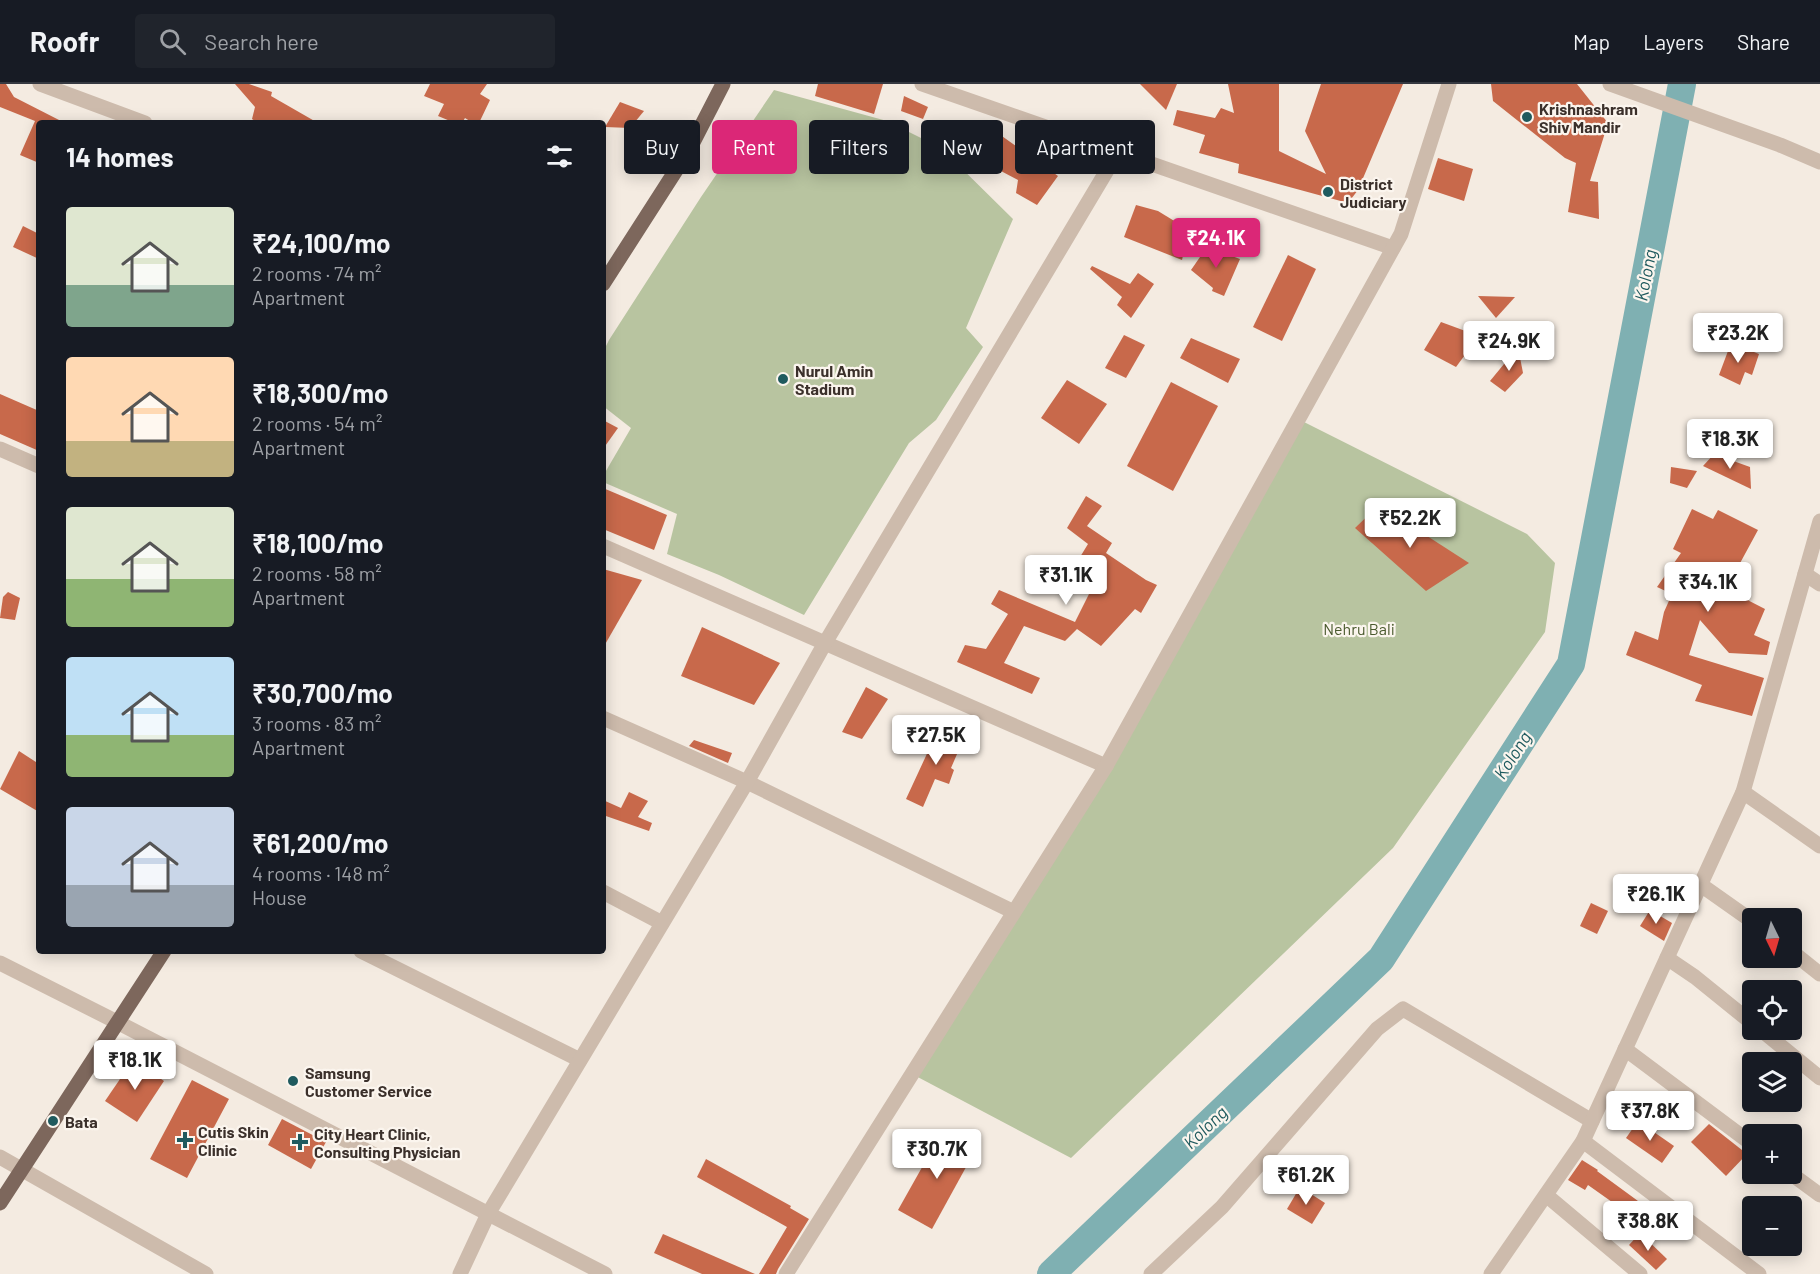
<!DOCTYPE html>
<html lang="en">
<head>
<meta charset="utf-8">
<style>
	:root { --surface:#171b24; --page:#20242c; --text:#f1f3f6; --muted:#9ea1a6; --line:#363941; --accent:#db2777 }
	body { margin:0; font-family:Barlow,sans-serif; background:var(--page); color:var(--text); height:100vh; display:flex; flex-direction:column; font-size:22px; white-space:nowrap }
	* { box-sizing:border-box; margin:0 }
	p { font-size:20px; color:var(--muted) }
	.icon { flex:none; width:33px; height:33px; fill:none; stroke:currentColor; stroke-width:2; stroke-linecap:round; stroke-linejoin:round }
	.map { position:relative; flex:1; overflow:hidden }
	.details { position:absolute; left:36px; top:36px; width:570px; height:834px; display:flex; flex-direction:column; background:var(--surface); border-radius:6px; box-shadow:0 3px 15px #0003 }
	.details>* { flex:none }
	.banner { position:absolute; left:624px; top:36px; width:570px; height:54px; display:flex; gap:12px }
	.needle { width:39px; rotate:175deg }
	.tools { position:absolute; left:1742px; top:824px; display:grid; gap:12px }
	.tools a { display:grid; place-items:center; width:60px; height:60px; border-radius:6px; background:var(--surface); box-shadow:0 3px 15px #0003; font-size:30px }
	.price { position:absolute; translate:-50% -51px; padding:0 14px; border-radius:6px; background:#fff; color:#222; font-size:20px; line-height:39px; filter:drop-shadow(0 2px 3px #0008) }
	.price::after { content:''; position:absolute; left:50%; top:36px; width:18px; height:14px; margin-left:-9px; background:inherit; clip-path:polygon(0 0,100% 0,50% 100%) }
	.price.selected { background:var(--accent); color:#fff }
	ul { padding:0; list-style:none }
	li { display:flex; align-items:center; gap:18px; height:150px; padding:0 30px }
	li span { display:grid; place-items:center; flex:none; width:168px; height:120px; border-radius:6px; color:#555 }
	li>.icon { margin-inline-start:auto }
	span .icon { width:72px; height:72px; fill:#fffc; stroke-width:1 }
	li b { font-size:26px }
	h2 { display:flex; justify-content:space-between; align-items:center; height:72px; padding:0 30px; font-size:26px }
	.tag { padding:0 21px; border-radius:6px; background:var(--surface); box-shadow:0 3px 15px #0003; font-size:21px; line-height:54px }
	.tag.selected { background:var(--accent); color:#fff }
	header { display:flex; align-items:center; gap:36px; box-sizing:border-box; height:84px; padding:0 30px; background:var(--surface); border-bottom:2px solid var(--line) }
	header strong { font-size:28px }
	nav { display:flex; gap:33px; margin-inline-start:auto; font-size:21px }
	.search { width:420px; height:54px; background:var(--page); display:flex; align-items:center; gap:15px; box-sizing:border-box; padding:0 21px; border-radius:6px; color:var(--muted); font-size:22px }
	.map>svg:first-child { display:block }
	.green { fill:#b8c4a0 }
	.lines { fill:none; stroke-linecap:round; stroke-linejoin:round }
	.river { stroke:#7fb0b2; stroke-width:28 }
	.building { fill:#c8694b }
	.minor { stroke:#cdbbac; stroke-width:15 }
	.major { stroke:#7d675c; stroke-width:15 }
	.poi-dot { fill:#1f5a5e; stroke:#fbf5ee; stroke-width:2 }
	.labels { text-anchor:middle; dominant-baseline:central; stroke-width:4.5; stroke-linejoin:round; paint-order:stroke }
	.poi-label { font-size:16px; font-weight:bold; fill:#3b302b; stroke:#fbf5ee; text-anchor:start }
	.park-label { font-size:16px; fill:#4a5a2e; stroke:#fbf5ee }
	.water-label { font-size:18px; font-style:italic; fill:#1f5a5e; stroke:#fbf5ee }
</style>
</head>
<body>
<header>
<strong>Roofr</strong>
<div class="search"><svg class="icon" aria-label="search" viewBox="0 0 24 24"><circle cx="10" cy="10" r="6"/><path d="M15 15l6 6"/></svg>Search here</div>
<nav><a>Map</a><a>Layers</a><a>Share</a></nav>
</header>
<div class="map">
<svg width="1820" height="1190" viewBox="0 0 1820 1190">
	<rect width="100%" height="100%" fill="#f4ebe1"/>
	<g class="green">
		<path d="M774,6l113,31 54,27 72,71 -47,109 17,19 -47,73 -27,23 -105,172 -85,-40 -52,-21 10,-40 -74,-32v-6l28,-48 -28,-22v-54l6,-12 92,-143z"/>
		<path d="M1298,335l229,115 28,29 -10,69 -152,216 -322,310 -159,-84 194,-308z"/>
	</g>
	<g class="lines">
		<path class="river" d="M1051,1190l330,-315 190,-295 111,-580"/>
	</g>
	<g class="building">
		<path d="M0,0h6l8,13 47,24 -1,2 -21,-1v41l-19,-8 15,-34 -35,-14z"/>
		<path d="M235,0h14l23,8 -1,4 47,27h-60l-6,-4 3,-12z"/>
		<path d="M430,0h57l-7,10 10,6 -11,23h-6l-8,-5 -3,5h-7l-17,-7 6,-12 -20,-8z"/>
		<path d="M818,0h65l-9,30 -59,-18z"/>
		<path d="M1140,0h37l-11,26z"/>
		<path d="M1228,0h51v67l47,23 -21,-43 16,-47h82l-45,106 -10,13 -110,-30 1,-9 -40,-11 6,-18 -32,-10 4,-15 38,8 6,-10 13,5z"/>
		<path d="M1491,0h86l31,39 -18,58 8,1 1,37 -31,-7 8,-49 -11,-5 -72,-57z"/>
		<path d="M904,12l24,11 -5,12 -22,-8z"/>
		<path d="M620,18l24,9 -14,17 -25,-1z"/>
		<path d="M965,46l16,2 8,17 10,-15 59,42 -21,29 -21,-12 2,-13 -19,-10 -26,2z"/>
		<path d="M1438,74l35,11 -9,32 -36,-12z"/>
		<path d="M1136,121l22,6 31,19 -7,30 -58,-23z"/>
		<path d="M23,142l16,8v25l-26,-12z"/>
		<path d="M1207,163l33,12 -16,37 -12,-5 1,-3 -22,-18z"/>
		<path d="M1288,171l28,14 -34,72 -29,-14z"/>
		<path d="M1092,182l38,18 8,-11 16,11 -23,34 -14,-13 5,-8 -32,-28z"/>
		<path d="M1478,212l37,1 -19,21z"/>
		<path d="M1441,238l38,14 -23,31 -32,-17z"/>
		<path d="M1124,251l21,10 -19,33 -21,-10z"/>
		<path d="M1191,254l49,21 -12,24 -48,-25z"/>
		<path d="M1731,259l28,11 -7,21 -7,-3 -5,13 -21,-10z"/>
		<path d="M1518,263l5,26 -18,19 -15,-11z"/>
		<path d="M1067,296l40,24 -28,40 -38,-26z"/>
		<path d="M1171,298l47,24 -45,85 -46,-25z"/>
		<path d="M0,310l39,17v40l-39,-17z"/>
		<path d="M603,336l15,8 -15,21z"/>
		<path d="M1714,370l36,13 1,22 -48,-23z"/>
		<path d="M1671,383l26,4 -10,17 -17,-5z"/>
		<path d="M603,404l64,27 -13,35 -51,-21z"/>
		<path d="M1086,412l16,10 -15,20 25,17 -6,10 40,27 11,5 -16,28 -6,-4 -34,37 -24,-17 -12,12 -41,-15 -20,37 36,15 -8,16 -75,-32 8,-17 21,4 22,-35 -17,-10 8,-14 76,32 16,-32 -25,-10 22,-36 -21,-16z"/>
		<path d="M1379,421l90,58 -43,28 -71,-63z"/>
		<path d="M1692,425l21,10 5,-9 40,20 -32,59 39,20 -11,26 16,7 -3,13 -38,-2 -29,-33 -11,35 75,23 -12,38 -57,-15 7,-16 -76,-30 9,-24 23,9 6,-28 8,-18 -15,-7 24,-34 -8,-4z"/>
		<path d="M603,485l39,11 -39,68z"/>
		<path d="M8,508l12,6 -5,22 -15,-2 3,-21z"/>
		<path d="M702,543l78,36 -26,42 -73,-29z"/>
		<path d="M866,603l22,12 -26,40 -20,-7z"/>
		<path d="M938,646l26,8 -13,30 3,2 -5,14 -14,-5 -12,28 -17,-8z"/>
		<path d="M694,656l38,13 -4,10 -39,-17z"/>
		<path d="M19,667l20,13v48l-39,-23z"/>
		<path d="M629,708l19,9 -10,16 14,6 -3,8 -46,-16v-15l18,8z"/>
		<path d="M1591,819l17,8 -11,23 -17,-8z"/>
		<path d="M1650,826l22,13 -8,18 -24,-15z"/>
		<path d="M133,976l31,21 -27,41 -32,-21z"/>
		<path d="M192,996l37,19 -42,79 -37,-19z"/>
		<path d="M282,1035l44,23 -15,27 -43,-24z"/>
		<path d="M1638,1037l36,25 -12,17 -36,-25z"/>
		<path d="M1709,1040l38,30 -21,22 -35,-34z"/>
		<path d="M943,1046l33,19 -44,80 -34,-19z"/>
		<path d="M706,1075l85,47 -1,2 19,11 -31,50 -2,5h-17l28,-47 -90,-50z"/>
		<path d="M1582,1076l16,10 -1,1 41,30 -9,13 -41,-29 -3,5 -17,-10z"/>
		<path d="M1300,1103l25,16 -13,21 -25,-15z"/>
		<path d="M1640,1149l27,26 -11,11 -27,-25z"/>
		<path d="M663,1150l92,40h-53l-48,-21z"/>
	</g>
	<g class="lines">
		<g class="minor">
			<path d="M40,0l105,39"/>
			<path d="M922,0l471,164"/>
			<path d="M1610,0l170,61 40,17"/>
			<path d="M0,365l39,17"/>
			<path d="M603,462l503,220"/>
			<path d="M1805,490l15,10"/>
			<path d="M603,634l144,64 267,130"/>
			<path d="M1743,708l77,54"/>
			<path d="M1701,801l51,36"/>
			<path d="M603,808l59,31"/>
			<path d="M361,867l219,109"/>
			<path d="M1791,867l29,23"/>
			<path d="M1667,874l28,19 57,46"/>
			<path d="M0,879l117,59 488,252"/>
			<path d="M1760,945l60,49"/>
			<path d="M1625,965l127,95"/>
			<path d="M1583,1057l176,133"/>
			<path d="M0,1073l206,117"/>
			<path d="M1790,1089l30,22"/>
			<path d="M1546,1111l94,79"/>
			<path d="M460,1190l28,-60 259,-432 78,-139 293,-491"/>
			<path d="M786,1190l320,-508 295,-532 48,-150"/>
			<path d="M1151,1190l71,-67 155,-178 26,-20 189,112"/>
			<path d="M1491,1190l92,-133 160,-349 77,-271"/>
		</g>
		<g class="major">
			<path d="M603,200l86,-134 34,-66"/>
			<path d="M0,1119l164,-252"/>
		</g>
	</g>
	<g class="poi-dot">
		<circle cx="1527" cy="33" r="6"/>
		<circle cx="1328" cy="108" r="6"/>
		<circle cx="783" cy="295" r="6"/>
		<circle cx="293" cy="997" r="6"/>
		<circle cx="53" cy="1037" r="6"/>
		<path d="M182 1047h6v6h6v6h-6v6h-6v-6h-6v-6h6z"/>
		<path d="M297 1049h6v6h6v6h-6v6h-6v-6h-6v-6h6z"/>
	</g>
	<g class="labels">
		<g class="poi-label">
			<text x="1539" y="24">Krishnashram<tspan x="1539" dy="18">Shiv Mandir</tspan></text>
			<text x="1340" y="99">District<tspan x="1340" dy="18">Judiciary</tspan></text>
			<text x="795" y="286">Nurul Amin<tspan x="795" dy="18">Stadium</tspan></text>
			<text x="305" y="988">Samsung<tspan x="305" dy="18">Customer Service</tspan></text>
			<text x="65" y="1037">Bata</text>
			<text x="198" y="1047">Cutis Skin<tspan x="198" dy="18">Clinic</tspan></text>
			<text x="314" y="1049">City Heart Clinic,<tspan x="314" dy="18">Consulting Physician</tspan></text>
		</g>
		<g class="park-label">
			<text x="1359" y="544">Nehru Bali</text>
		</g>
		<g class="water-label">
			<text transform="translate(1645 191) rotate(-79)">Kolong</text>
			<text transform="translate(1512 671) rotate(-57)">Kolong</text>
			<text transform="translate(1205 1043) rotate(-44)">Kolong</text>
		</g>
	</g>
</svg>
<div class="tools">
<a><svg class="needle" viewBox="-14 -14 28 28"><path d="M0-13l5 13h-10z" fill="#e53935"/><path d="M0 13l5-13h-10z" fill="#9ea1a6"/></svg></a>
<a><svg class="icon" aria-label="locate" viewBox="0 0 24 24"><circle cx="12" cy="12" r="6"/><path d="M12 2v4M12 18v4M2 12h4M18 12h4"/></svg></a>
<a><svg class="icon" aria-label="layers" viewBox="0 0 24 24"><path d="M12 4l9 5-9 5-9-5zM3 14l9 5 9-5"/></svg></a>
<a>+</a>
<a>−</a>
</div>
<b class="price selected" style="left:1216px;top:185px">₹24.1K</b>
<b class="price" style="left:1738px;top:280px">₹23.2K</b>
<b class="price" style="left:1509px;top:288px">₹24.9K</b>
<b class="price" style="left:1730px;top:386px">₹18.3K</b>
<b class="price" style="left:1410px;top:465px">₹52.2K</b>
<b class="price" style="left:1066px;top:522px">₹31.1K</b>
<b class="price" style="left:1708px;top:529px">₹34.1K</b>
<b class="price" style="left:936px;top:682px">₹27.5K</b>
<b class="price" style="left:1656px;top:841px">₹26.1K</b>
<b class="price" style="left:135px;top:1007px">₹18.1K</b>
<b class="price" style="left:1650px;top:1058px">₹37.8K</b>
<b class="price" style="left:937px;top:1096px">₹30.7K</b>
<b class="price" style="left:1306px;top:1122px">₹61.2K</b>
<b class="price" style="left:1648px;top:1168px">₹38.8K</b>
<div class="banner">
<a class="tag">Buy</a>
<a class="tag selected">Rent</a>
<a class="tag">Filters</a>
<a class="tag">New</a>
<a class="tag">Apartment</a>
</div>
<section class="details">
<h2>14 homes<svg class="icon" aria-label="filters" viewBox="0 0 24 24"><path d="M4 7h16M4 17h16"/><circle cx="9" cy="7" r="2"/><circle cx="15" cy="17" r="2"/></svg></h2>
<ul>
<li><span style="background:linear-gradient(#dfe7d0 65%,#7fa58c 0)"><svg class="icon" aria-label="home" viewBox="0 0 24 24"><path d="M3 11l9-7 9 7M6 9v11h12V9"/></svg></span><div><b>₹24,100/mo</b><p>2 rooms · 74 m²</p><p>Apartment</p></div></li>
<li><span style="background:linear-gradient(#ffd9b3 70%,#c2b280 0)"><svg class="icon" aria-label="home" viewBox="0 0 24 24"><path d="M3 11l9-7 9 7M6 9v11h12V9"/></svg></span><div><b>₹18,300/mo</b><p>2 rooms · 54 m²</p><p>Apartment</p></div></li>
<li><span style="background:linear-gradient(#dfe7d0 60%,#8fb573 0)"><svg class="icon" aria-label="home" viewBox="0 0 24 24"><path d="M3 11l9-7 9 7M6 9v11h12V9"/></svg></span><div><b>₹18,100/mo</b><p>2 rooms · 58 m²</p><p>Apartment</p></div></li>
<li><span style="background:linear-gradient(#bfe0f5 65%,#8fb573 0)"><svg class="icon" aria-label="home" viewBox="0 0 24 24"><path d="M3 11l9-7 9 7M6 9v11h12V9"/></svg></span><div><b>₹30,700/mo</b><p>3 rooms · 83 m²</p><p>Apartment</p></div></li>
<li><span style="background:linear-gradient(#c9d6e8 65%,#9aa5b1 0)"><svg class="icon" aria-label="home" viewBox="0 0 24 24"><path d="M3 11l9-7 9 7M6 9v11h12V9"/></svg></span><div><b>₹61,200/mo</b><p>4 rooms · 148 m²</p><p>House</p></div></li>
</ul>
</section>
</div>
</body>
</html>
